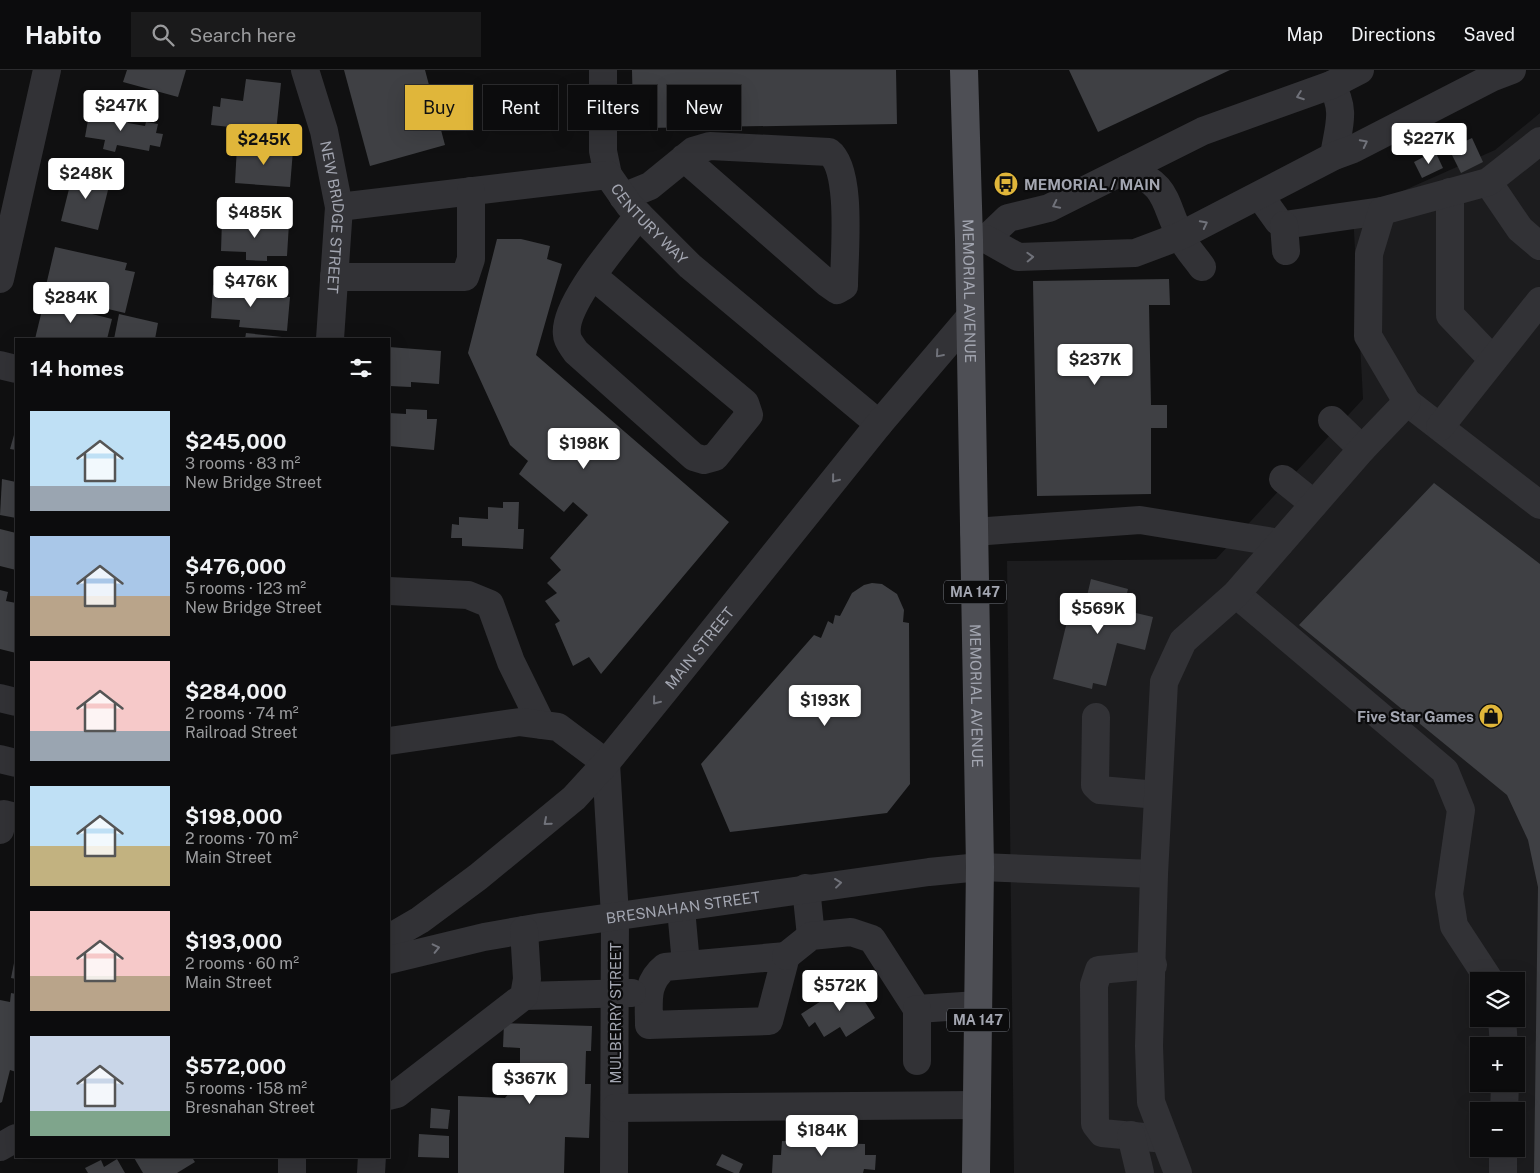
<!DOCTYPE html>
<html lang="en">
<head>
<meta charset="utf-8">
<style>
	:root { --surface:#0c0c0d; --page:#1a1a1b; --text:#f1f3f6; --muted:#9a9b9d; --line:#2c2c2e; --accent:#e0b63a }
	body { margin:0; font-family:"Public Sans",sans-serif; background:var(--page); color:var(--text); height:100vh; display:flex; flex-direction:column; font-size:19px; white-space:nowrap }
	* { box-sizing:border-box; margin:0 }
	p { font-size:16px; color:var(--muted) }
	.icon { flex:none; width:28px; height:28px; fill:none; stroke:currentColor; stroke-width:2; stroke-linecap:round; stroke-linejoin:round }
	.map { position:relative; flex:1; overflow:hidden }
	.details { position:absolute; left:15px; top:268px; width:375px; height:820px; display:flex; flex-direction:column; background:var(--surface); border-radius:0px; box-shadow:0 5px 20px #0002,0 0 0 1px var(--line) }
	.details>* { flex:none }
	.top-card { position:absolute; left:405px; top:15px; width:475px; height:45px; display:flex; gap:10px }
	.buttons { position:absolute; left:1470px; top:902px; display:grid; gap:10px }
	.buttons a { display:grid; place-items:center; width:55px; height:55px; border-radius:0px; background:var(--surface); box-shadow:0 5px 20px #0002,0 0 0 1px var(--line); font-size:25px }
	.price { position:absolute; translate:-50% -42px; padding:0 11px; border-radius:5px; background:#fff; color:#222; font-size:16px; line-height:32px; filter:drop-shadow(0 1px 2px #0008) }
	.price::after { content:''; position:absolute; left:50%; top:30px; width:15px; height:11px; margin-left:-8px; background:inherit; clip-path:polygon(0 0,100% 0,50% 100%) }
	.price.active { background:var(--accent); color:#111 }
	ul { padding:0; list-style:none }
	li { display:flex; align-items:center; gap:15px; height:125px; padding:0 15px }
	li span { display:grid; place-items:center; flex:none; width:140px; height:100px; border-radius:0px; color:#555 }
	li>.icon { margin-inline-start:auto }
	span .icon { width:60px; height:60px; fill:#fffc; stroke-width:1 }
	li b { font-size:21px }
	h2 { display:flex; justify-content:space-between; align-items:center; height:60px; padding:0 15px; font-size:21px }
	.tag { padding:0 18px; border-radius:0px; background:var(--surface); box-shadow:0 5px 20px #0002,0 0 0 1px var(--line); font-size:18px; line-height:45px }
	.tag.active { background:var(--accent); color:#111 }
	header { display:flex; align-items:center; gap:30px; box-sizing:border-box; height:70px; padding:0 25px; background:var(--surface); border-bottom:1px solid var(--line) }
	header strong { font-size:24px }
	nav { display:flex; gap:28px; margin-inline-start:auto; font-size:18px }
	.search { width:350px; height:45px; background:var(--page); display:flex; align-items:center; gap:12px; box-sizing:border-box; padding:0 18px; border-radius:0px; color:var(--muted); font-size:19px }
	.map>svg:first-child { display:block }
	.built { fill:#1c1c1e; fill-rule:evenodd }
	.building { fill:#3f4044 }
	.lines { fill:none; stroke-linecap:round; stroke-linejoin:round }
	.minor { stroke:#323236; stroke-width:28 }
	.major { stroke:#4e4f55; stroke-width:28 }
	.oneway { stroke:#70727a }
	.labels { text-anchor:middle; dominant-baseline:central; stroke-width:4.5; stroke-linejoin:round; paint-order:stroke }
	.shield { fill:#0b0b0c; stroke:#757880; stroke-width:1 }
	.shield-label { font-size:14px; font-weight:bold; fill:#a3a6b1 }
	.poi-label { font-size:15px; font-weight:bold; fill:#a3a6b1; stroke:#0b0b0c; text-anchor:start }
	.street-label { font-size:15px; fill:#a3a6b1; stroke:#0b0b0c }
</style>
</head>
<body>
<header>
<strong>Habito</strong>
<div class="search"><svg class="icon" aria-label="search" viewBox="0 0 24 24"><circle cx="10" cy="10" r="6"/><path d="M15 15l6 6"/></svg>Search here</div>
<nav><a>Map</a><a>Directions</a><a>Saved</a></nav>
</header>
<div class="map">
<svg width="1540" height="1103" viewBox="0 0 1540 1103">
	<rect width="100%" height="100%" fill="#101011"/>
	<path class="built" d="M1540,43v1060h-526l-7,-612 209,-2 147,-160 -10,-186 142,-63zM1479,911h37v38h-37zM1479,976h37v38h-37zM1479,1041h37v38h-37z"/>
	<g class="building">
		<path d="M127,0h59l-8,27 -55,-15z"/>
		<path d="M344,0h81l20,75 -75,21z"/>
		<path d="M632,0h264l1,54 -252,4v-14h-12z"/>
		<path d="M1069,0h161l-132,62z"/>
		<path d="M246,9l35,4 -5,49 -65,-7 2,-19 7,1 1,-9 22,3z"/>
		<path d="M90,39l39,7 -1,7 17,3 1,-4 12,2 -2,9 7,1 -3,13 -10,-2 -1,6 -32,-6 -2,7 -12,-3 2,-9 -20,-3z"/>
		<path d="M1472,68l11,24 -22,11 -12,-24z"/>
		<path d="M237,76l56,4 -3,37 -55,-4z"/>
		<path d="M1435,81l8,17 -21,10 -8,-16z"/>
		<path d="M74,99l37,9 -13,52 -37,-9z"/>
		<path d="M222,150l67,3 -2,33h-20v5l-21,-1v-8l-25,-1z"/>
		<path d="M497,169h24l29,7 -3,13 15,5 -26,91 193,167 -128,152 -12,-17 -16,9 -18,-42 5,-3 -15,-20 12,-8 -10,-10 14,-13 -11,-12 38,-43 -15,-13 -9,10 -45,-38 9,-13 -18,-16 -42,-92z"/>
		<path d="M55,177l72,16 -2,7 10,2 -10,41 -81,-19z"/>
		<path d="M1169,209l1,26h-21l2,100h16v23h-16v66l-114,2 -4,-215z"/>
		<path d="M213,215l49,4v6l28,2 -3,34 -48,-4 1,-7 -29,-2z"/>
		<path d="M44,232l68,17 -5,20h-72z"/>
		<path d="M119,244l39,9 -3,16h-41z"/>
		<path d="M246,263l36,4v2h-37z"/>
		<path d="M389,277l52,4 -2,33 -28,-2v5l-22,-1z"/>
		<path d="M406,339l21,1v9h10l-3,31 -45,-4v-33l17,1z"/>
		<path d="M16,358v22l-6,-1z"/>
		<path d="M2,409l14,3v36l-16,-3z"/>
		<path d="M1434,413l106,81v609h-6l4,-286 -10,-47 -21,-45 -208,-170z"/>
		<path d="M503,432h16l-1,27h6l-1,20 -61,-3v-8h-11l1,-14 7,1v-8l29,2v-12l15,1z"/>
		<path d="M0,459l16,4v37l-16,-4z"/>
		<path d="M1091,509l37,10 -5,21 30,7 -8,33 -28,-7 -11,43 -13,-3 -1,6 -39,-10 21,-86 13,3z"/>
		<path d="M872,513l10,1 15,10 7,16 -1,12 6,1 1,161 -23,29 -157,19 -29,-68 113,-129 7,3 7,-17 5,3 2,-9 5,1 12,-23 12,-8z"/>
		<path d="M0,520l8,2 -2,9 10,2v50l-16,-4z"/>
		<path d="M15,888h1v21l-5,-1z"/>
		<path d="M852,911l23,37 -29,19 -6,-10 -16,10 -9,-15 -6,5 -8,-13z"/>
		<path d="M11,923l5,1v78l-6,-2 -8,32 -2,1v-103l10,2z"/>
		<path d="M504,953l88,3 -1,25h-5l-1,33h6l-2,54 -24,-1 -1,36h-106v-77l47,2 15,-19v-31l-17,-1z"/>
		<path d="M431,1038l19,2 -2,19 -18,-1z"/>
		<path d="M419,1064l30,2v22l-31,-1z"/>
		<path d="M813,1064h18v9l34,1v11h11l-1,15 -11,-1 -1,4h-91l1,-18h8l1,-14 31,2z"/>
		<path d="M722,1084l21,10 -4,9h-5l-18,-8z"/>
		<path d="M133,1086h58l4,6 -18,11h-34z"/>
		<path d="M117,1089l8,14h-37l-3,-5 16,-8 3,7z"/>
	</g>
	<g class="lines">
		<g class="minor">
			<path id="s1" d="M305,0l19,61 15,76 -9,132"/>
			<path d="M603,0v81l5,24"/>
			<path d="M1331,15c16,25 7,43 3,71"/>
			<path d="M1127,99c42,16 36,32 53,66 5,12 15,22 22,32"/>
			<path d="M1488,112l32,47 20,17"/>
			<path d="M1450,122v123l43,45"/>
			<path d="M1260,126l18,25 6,4 98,-14"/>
			<path d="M623,127l27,-11 43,-35 17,-5 119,6c24,18 15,103 15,134l-7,4 -10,-7 -143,-125"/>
			<path id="s2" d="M339,137l269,-32 21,30 61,61 189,158"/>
			<path d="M1284,155l2,26"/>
			<path d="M986,169l22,-21 41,-10 154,-77 128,-46 29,-15"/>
			<path d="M969,170l17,-1 32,18 117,-4 45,-17 154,-80 19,-7 138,-71 21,-8"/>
			<path d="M593,206l152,127 4,12 -34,42 -11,3 -10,-3 -118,-105c-3,-5 -9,-11 -9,-17 -5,-30 53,-95 72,-120"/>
			<path d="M334,207h131l6,-18v-68"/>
			<path d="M0,209l47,-209"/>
			<path d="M0,295l16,4"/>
			<path d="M1407,332l133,103"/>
			<path d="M1332,350l30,29"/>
			<path d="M1440,357l100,-126"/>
			<path d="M1283,409l31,25"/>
			<path d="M974,462l166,-12 140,23"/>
			<path d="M389,521l79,4 22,9 21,58 31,63"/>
			<path d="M1236,524l209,177 16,39 -12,84 5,32 36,55"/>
			<path d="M0,628l16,4"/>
			<path d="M1096,647l-1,68 5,5 58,5"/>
			<path d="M389,671l131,-19 38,5 48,36 9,153 -1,257"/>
			<path d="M0,689l16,4"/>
			<path d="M0,760l4,-16 12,3"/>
			<path d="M806,818l5,48"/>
			<path d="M681,839l5,55"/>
			<path id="s3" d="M389,868l31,-18 58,-43 96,-79 32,-35 60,-74 213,-265 91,-107"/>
			<path d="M786,886l-17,65 -120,4c0,-24 -4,-42 16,-58z"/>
			<path d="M786,886l25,-20 40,-4 21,7 45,70 61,-4"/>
			<path id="s4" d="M389,890l95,-23 57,-10 388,-55 51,-5 174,7"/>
			<path d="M1153,895l-54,5 -5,15 1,139 7,9 63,6"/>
			<path d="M524,926l108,-3"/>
			<path d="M1502,949l2,27"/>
			<path d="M917,991v-52"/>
			<path d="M389,1026l8,-2 127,-98 3,-17 -3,-49"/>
			<path d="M615,1038l362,-3"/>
			<path d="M1504,1041l1,-27"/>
			<path d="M1131,1065l9,38"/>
			<path d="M0,1077l16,-9"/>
			<path d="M292,1103v-17"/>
			<path d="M371,1103l1,-17"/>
			<path d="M1178,1103l-27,-71 -2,-56 5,-172 10,-192 19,-41 53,-47 126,-145 45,-47 -39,-66 1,-82 13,-43 106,-29 52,-41"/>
			<path d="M1503,1103v-24"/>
		</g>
		<path class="major" id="s5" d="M964,0l5,170 11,627 -4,306"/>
	</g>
	<defs><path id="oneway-chevron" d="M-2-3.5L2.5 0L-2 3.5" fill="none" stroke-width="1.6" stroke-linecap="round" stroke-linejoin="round" transform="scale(1.25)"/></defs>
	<g class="oneway">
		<use href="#oneway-chevron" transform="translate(1300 26) rotate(160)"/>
		<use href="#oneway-chevron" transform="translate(1364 73) rotate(-27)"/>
		<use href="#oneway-chevron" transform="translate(1056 135) rotate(154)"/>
		<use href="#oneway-chevron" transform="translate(1204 154) rotate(-27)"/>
		<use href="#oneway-chevron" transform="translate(1030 187) rotate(-2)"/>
		<use href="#oneway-chevron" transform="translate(939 284) rotate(131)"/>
		<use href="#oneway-chevron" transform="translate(835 409) rotate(129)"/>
		<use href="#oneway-chevron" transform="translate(656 631) rotate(129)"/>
		<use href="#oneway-chevron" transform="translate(547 752) rotate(139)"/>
		<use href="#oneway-chevron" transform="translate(838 813) rotate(-7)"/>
		<use href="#oneway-chevron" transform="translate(436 878) rotate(-13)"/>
	</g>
	<defs>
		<symbol id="bus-disc" viewBox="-11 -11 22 22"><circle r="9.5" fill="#e0b63a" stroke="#0b0b0c"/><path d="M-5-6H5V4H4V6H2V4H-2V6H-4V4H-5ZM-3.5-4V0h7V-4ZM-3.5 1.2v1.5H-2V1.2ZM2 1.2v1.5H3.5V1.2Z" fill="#111"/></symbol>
		<symbol id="shop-disc" viewBox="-11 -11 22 22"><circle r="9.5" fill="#e0b63a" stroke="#0b0b0c"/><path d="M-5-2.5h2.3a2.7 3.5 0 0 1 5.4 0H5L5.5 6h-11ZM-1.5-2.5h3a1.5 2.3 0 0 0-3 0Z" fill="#111"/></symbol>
	</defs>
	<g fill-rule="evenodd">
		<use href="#bus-disc" x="992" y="100" width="28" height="28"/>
		<use href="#shop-disc" x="1477" y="632" width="28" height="28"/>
	</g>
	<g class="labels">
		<g class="shield">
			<rect x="944" y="510.5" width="62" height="23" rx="4"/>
			<rect x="947" y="938.5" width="62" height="23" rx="4"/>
		</g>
		<g class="shield-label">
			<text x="975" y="522">MA 147</text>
			<text x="978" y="950">MA 147</text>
		</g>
		<g class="poi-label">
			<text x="1024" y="114">MEMORIAL / MAIN</text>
			<text x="1474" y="646" text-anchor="end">Five Star Games</text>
		</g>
		<g class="street-label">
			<text stroke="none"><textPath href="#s1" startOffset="151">NEW BRIDGE STREET</textPath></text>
			<text stroke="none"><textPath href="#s2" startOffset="335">CENTURY WAY</textPath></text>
			<text stroke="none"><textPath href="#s5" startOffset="221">MEMORIAL AVENUE</textPath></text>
			<text stroke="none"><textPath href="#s3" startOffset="428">MAIN STREET</textPath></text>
			<text stroke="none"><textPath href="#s5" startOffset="626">MEMORIAL AVENUE</textPath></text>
			<text stroke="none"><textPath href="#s4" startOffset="299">BRESNAHAN STREET</textPath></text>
			<text transform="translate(615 943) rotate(-90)">MULBERRY STREET</text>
		</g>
	</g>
</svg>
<div class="buttons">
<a><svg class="icon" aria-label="layers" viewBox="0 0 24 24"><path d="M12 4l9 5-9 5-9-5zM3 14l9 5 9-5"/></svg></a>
<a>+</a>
<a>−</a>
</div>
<b class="price" style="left:121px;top:62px">$247K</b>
<b class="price" style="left:1429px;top:95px">$227K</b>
<b class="price active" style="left:264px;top:96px">$245K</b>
<b class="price" style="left:86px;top:130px">$248K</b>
<b class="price" style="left:255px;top:169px">$485K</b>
<b class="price" style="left:251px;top:238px">$476K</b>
<b class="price" style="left:71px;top:254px">$284K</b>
<b class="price" style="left:1095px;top:316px">$237K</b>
<b class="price" style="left:584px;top:400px">$198K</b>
<b class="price" style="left:1098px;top:565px">$569K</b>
<b class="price" style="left:825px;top:657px">$193K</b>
<b class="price" style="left:840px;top:942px">$572K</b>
<b class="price" style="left:530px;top:1035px">$367K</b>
<b class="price" style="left:822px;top:1087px">$184K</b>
<div class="top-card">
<a class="tag active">Buy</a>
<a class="tag">Rent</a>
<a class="tag">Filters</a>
<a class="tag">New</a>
</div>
<section class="details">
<h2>14 homes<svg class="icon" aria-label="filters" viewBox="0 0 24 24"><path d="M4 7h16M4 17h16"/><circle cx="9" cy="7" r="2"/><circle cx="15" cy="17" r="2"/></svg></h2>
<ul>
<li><span style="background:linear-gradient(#bfe0f5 75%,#9aa5b1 0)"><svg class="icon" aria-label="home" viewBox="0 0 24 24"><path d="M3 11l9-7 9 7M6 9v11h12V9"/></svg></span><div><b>$245,000</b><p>3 rooms · 83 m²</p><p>New Bridge Street</p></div></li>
<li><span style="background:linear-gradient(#a9c7e8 60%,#b9a48a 0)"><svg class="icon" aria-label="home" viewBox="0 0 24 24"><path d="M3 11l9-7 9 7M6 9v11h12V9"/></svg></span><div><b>$476,000</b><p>5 rooms · 123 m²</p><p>New Bridge Street</p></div></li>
<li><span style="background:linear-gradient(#f6c9c9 70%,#9aa5b1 0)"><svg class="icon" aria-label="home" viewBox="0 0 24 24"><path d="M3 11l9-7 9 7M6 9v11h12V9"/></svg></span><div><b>$284,000</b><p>2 rooms · 74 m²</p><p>Railroad Street</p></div></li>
<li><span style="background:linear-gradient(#bfe0f5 60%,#c2b280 0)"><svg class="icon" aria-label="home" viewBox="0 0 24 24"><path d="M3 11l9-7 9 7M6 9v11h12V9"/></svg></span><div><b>$198,000</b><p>2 rooms · 70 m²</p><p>Main Street</p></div></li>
<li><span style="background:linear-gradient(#f6c9c9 65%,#b9a48a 0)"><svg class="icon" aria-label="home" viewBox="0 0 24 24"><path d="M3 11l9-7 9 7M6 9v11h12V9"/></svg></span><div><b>$193,000</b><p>2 rooms · 60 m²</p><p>Main Street</p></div></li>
<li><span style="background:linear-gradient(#c9d6e8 75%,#7fa58c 0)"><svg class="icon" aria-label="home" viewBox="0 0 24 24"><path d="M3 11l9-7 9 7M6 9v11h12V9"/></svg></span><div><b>$572,000</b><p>5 rooms · 158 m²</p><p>Bresnahan Street</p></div></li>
</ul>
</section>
</div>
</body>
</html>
